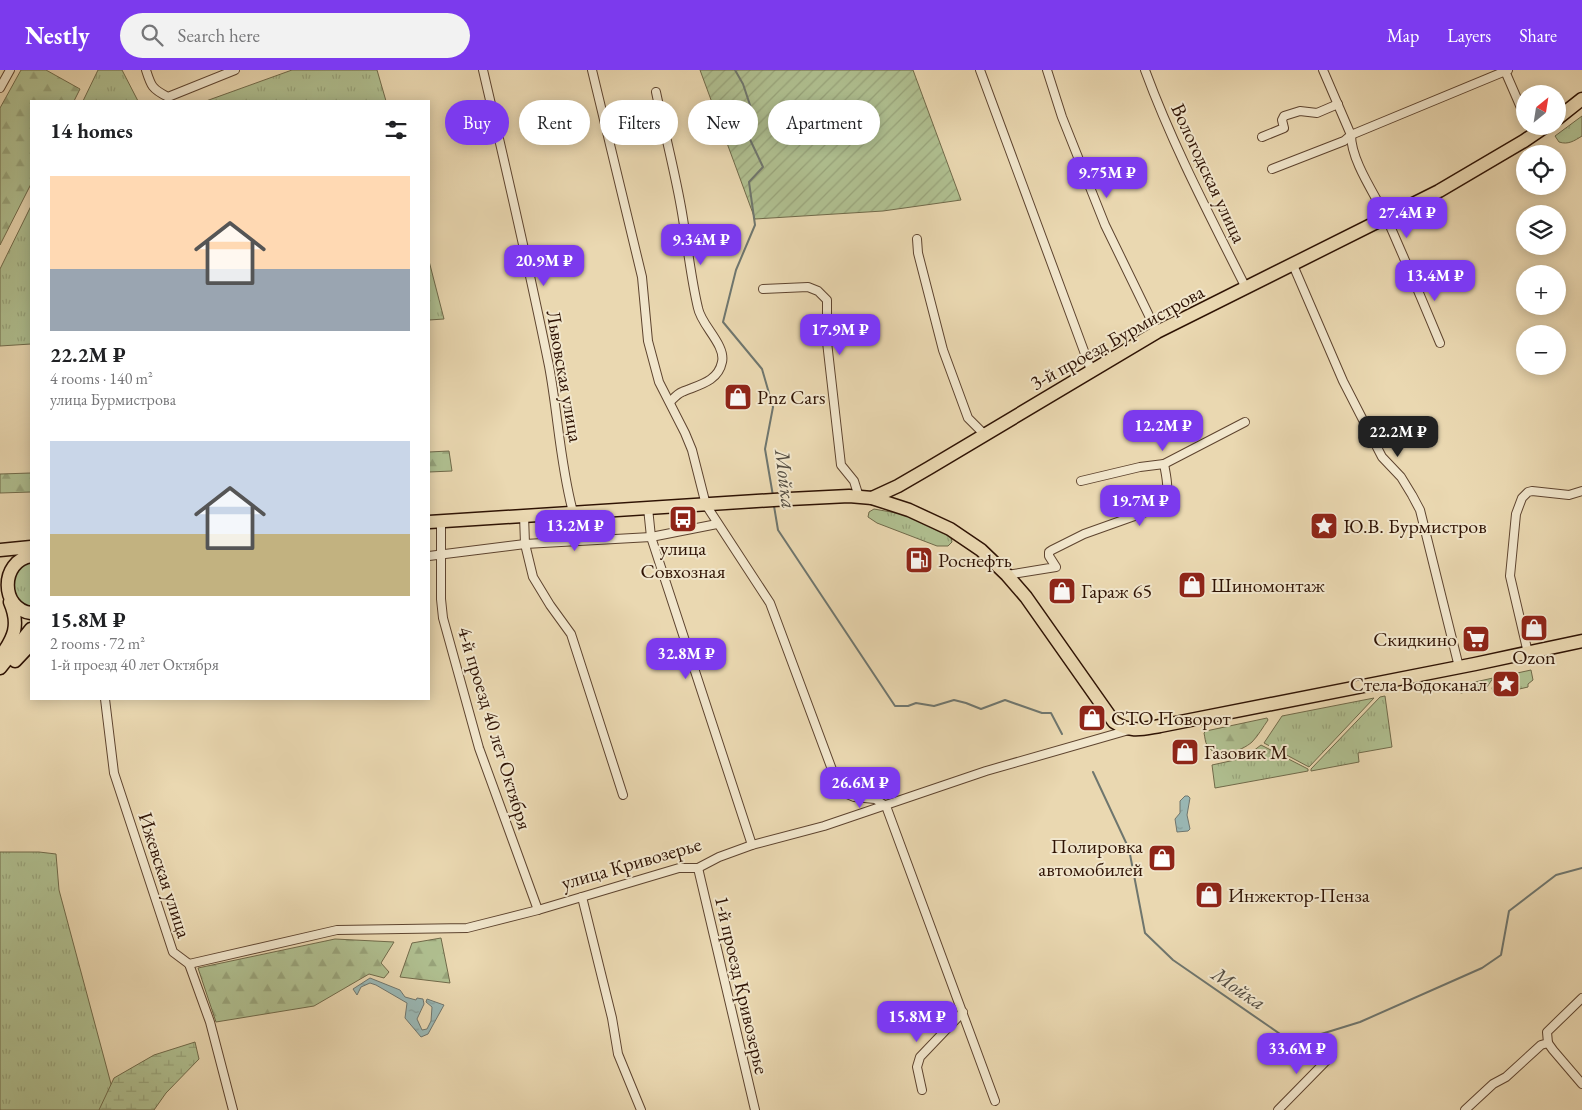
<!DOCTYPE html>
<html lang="en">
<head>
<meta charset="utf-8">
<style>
	:root { --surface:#fff; --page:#f2f2f2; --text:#202124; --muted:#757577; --accent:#7c3aed }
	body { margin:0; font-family:"EB Garamond",serif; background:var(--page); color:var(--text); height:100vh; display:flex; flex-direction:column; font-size:19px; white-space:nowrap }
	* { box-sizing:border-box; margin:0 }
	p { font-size:16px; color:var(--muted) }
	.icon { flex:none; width:28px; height:28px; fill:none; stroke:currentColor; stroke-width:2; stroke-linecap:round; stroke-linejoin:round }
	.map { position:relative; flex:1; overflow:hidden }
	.panel { position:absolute; left:30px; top:30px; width:400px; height:600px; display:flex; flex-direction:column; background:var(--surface); border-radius:0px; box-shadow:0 2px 12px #0003 }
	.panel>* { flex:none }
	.hud { position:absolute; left:445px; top:30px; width:475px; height:45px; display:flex; gap:10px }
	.needle { width:32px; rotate:30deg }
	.fabs { position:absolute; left:1516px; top:15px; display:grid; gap:10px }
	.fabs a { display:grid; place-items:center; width:50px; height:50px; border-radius:50%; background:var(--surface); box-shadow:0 2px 12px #0003; font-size:25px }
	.price { position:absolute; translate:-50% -42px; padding:0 11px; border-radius:10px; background:var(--accent); color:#fff; font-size:16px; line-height:32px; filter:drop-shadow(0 1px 2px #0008) }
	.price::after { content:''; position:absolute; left:50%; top:30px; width:15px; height:11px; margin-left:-8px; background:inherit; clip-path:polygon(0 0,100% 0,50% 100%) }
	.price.current { background:#222; color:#fff }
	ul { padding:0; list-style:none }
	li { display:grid; align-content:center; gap:10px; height:265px; padding:0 20px }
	li span { display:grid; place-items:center; height:155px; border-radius:0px; color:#555 }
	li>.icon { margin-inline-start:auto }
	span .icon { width:90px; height:90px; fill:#fffc; stroke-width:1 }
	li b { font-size:21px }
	h2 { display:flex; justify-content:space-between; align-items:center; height:60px; padding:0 20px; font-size:21px }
	.pill { padding:0 18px; border-radius:22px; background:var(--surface); box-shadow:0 2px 12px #0003; font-size:18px; line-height:45px }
	.pill.current { background:var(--accent); color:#fff }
	header { display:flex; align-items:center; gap:30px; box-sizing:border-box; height:70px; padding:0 25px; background:var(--accent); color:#fff }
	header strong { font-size:24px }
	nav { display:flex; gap:28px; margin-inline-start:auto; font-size:18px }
	.search { width:350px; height:45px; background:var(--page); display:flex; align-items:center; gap:12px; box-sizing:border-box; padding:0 18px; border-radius:28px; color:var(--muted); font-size:19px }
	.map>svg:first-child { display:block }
	.grass { fill:url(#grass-tufts); stroke:#706a4a }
	.forest { fill:url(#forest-firs); stroke:#706a4a }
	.wetland { fill:url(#wetland-marsh); stroke:#706a4a }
	.garden { fill:url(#garden-furrows); stroke:#706a4a }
	.water { fill:url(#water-ripples); stroke:#6f766e }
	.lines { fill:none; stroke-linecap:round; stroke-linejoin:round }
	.stream { stroke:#6f766e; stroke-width:2 }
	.minor-casing { stroke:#5e442f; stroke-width:10 }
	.primary-casing { stroke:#2f1304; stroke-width:15 }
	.minor { stroke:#f1e6cc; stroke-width:8 }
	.primary { stroke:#ead8b1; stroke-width:12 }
	.labels { text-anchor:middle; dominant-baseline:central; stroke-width:4; stroke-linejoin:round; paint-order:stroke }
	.street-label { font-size:20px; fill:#2f1304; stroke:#f1e6cc }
	.poi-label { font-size:20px; fill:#2f1304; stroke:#f1e6cc; text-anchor:start }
	.water-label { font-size:21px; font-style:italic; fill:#544d42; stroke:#f1e6cc }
</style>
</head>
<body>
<header>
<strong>Nestly</strong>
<div class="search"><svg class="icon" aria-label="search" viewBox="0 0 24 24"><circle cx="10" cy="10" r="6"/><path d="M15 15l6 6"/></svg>Search here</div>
<nav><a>Map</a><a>Layers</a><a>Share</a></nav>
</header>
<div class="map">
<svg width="1582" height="1040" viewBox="0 0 1582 1040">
	<defs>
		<pattern id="grass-tufts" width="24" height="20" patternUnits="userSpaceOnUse" patternTransform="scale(1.25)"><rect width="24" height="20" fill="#b0c091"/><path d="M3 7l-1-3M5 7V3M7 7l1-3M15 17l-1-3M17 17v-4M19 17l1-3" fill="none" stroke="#98a47b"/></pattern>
		<pattern id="forest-firs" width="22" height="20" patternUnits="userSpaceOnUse" patternTransform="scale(1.25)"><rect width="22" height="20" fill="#b0c091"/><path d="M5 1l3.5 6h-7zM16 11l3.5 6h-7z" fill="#98a47b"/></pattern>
		<pattern id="wetland-marsh" width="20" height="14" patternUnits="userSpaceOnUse" patternTransform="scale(1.25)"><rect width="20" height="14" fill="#b0c091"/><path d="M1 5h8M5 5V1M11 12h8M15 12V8" fill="none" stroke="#98a47b"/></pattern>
		<pattern id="garden-furrows" width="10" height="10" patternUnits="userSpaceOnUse" patternTransform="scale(1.25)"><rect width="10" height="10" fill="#b0c091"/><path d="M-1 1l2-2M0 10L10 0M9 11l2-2" fill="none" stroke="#98a47b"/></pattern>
		<pattern id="water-ripples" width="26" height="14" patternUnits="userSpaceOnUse" patternTransform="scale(1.25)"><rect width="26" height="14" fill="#9ab8b5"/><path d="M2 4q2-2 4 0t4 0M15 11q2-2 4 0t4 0" fill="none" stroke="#859d9a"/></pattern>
	</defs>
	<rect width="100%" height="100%" fill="#ead8b1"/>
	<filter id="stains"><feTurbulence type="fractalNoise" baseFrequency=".004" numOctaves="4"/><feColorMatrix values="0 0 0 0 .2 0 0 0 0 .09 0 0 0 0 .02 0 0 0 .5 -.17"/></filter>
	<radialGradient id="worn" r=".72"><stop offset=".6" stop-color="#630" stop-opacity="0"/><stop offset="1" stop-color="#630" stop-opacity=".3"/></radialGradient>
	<g class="grass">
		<path d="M98,0h24l16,31h-55z"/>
		<path d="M292,0h85l9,31h-180z"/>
		<path d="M1582,46v20c-8,5 -14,9 -23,6l-4,-6z"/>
		<path d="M31,136v138l-31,2v-77z"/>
		<path d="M429,191l15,58 -15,1z"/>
		<path d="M874,439l28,5 16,5 33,18 1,5 -4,4h-11l-60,-23 -9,-6 1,-5z"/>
		<path d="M31,490v49l-18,-10v-28z"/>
		<path d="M1531,600l2,10 -5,4v3l-34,8 -2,-7 7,-11z"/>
		<path d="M1493,608l-6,9 -26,6 -9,-6z"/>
		<path d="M1385,626l7,51 -34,6 1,9 -48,9v-2l69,-72z"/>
		<path d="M1374,628l-65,69 -45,-24 18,-27z"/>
		<path d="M1261,675l47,24v2l-93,17 -3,-23 32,-7z"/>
		<path d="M0,782h39l17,2 3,36 59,220h-118z"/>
	</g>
	<g class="forest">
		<path d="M21,0h25l34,19 -6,12h-43v83l-31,61v-137z"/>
		<path d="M449,381l3,20 -23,1v-20z"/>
		<path d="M31,403v19l-31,1v-19z"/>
		<path d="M1267,648l1,2c-5,7 -10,16 -16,22 -10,9 -37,19 -45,3 -2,-3 -2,-8 -3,-12l2,-2z"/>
		<path d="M441,868l9,45 -50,-6 12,-34z"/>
		<path d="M335,869l59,3 -13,21 8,9 -5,6 -15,-4 -55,32 -98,16 -18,-54z"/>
	</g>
	<path class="wetland" d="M195,972l4,17 -33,34 -12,17h-55l15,-32 40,-23z"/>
	<path class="garden" d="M700,0h213l48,130 -78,11 -128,8z"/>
	<g class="water">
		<path d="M1185,726h3l2,2 -3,17 3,14 -2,2 -11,1 -2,-13 5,-6v-12z"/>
		<path d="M370,908l30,12 5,7 11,3 1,-2 6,1 1,5 -7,15 5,11 5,-1 4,-8 1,-14 -6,-5 1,-3 17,6 -16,29 -7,3 -16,-19 2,-15 -31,-18 -6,-2 -9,4 -4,8 -4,-6z"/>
	</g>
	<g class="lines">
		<g class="stream">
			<path d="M735,0l8,14 10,30 -7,17 17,36 -14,15 6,43 -19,45 -13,52 39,47 11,38 -8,42 8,47"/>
			<path d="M774,436l4,24 117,176h13l8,-3 18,3 20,-6 12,3 15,6 24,-9 37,13h9l11,21"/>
			<path d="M1093,702l36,77 16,84 28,27 110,76 22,3 55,-17 122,-54 19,-13 8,-44 47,-36 26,-7"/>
		</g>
		<defs>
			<g id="minor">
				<path d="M146,0c5,16 6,19 22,27l67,-27"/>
				<path d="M483,0c23,98 46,197 66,296 9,48 11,98 24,146"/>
				<path d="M592,0l50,207 6,64 11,41 26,51 7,17 14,55 64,98 70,188 14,6 21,2 11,7 109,295"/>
				<path d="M980,0l111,300"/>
				<path d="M1047,0l15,47 43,108 52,107"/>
				<path d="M1145,0c28,76 65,146 101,218"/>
				<path d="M1323,0l28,65c0,26 25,61 36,84 18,41 36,83 53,124"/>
				<path d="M1505,1l20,46"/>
				<path d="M0,18l10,-18"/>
				<path d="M656,22c8,38 18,76 25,115 6,33 9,67 17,101 3,17 28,37 24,54 -4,20 -24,23 -40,30 -5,2 -8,6 -12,10"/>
				<path d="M1262,67l22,-9 -2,-8 2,-4 16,-5 17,2 21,-9"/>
				<path d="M1272,99l72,-28 7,-6 157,-65"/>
				<path d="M917,169l1,14 25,97 25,68 17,17"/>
				<path d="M1293,195l50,116 39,76 19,20 11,18 8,15 39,157"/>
				<path d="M763,219l45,-2 10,4 9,9v42l14,123 13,16 5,16"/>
				<path d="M1081,411l59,-14 24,-3 81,-42"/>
				<path d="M648,438l3,29 101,308"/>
				<path d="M524,445l1,29 8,33 17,28 21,29 52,161"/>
				<path d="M441,451v78l2,19 36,130 59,162"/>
				<path d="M429,486l96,-12 126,-7 66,-13"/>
				<path d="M1007,505l49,-8 -7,-11v-4l3,-2 32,-16 73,-26c15,-12 10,-27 7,-44"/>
				<path d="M1528,583l-18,-77 6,-62 6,-16 6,-6 4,-1 37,4 13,-4"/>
				<path d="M105,629l9,74 59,179 16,12 21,58 23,88"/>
				<path d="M698,798l57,242"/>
				<path d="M582,827l30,121 6,36 23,56"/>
				<path d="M189,894l148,-34 130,-2 71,-18 141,-42h19l21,-11 33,-12 72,-19 162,-55 143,-41"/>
				<path d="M1548,973l5,7 29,34"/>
				<path d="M922,1020l-5,-23 3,-10 43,-45"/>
				<path d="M1278,1040l54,-55"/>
				<path d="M1465,1040l28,-26 13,-7 35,-32 7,-2 -1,-11 35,-34"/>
			</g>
			<g id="primary">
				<path d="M1558,48l24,-19"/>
				<path d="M872,428l26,-12 31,-18 228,-136 282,-141 85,-50 22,-15"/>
				<path d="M429,452l360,-23 60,-3 23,2 37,12 41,19 31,21 26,25 19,22 88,125c17,11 28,7 46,4l315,-62 107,-23"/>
				<path d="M0,480l31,-3"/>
				<path d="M31,486c-31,5 -31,53 0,57"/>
				<path d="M0,587c14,-19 20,-32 10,-55"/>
				<path d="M15,591l16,-17"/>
				<path d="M0,598l31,-39"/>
			</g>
		</defs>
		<use href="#minor" class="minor-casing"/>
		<use href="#primary" class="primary-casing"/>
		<use href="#minor" class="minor"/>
		<use href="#primary" class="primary"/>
	</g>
	<defs>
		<symbol id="shop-square" viewBox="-11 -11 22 22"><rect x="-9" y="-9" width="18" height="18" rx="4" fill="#8f2418" stroke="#f1e6cc"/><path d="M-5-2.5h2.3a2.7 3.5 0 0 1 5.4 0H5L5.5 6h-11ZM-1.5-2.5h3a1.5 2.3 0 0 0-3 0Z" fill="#fff"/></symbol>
		<symbol id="bus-square" viewBox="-11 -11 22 22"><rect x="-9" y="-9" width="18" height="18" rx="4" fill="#8f2418" stroke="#f1e6cc"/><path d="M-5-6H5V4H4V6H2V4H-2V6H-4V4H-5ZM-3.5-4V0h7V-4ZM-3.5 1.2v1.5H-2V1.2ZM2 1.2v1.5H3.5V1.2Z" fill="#fff"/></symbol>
		<symbol id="sight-square" viewBox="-11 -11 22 22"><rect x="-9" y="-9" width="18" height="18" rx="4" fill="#8f2418" stroke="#f1e6cc"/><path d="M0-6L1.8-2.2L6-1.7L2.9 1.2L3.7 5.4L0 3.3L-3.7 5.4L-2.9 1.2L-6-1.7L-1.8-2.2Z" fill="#fff"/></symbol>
		<symbol id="fuel-square" viewBox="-11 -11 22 22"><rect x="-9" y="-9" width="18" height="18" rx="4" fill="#8f2418" stroke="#f1e6cc"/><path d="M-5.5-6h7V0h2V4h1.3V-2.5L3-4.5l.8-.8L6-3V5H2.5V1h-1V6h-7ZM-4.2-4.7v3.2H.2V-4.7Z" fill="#fff"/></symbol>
		<symbol id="supermarket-square" viewBox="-11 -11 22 22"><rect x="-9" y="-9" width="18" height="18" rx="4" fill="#8f2418" stroke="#f1e6cc"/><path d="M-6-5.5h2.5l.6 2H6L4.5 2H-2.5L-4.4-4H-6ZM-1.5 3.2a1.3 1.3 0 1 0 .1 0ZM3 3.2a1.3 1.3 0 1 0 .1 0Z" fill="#fff"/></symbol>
	</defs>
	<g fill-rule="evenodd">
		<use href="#shop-square" x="722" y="311" width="32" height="32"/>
		<use href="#bus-square" x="667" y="433" width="32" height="32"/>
		<use href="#sight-square" x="1308" y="440" width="32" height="32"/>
		<use href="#fuel-square" x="903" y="474" width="32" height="32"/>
		<use href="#shop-square" x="1176" y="499" width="32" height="32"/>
		<use href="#shop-square" x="1046" y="505" width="32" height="32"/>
		<use href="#shop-square" x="1518" y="542" width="32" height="32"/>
		<use href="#supermarket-square" x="1460" y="553" width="32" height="32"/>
		<use href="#sight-square" x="1490" y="598" width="32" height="32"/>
		<use href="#shop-square" x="1076" y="632" width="32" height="32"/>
		<use href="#shop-square" x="1169" y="666" width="32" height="32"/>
		<use href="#shop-square" x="1146" y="772" width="32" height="32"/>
		<use href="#shop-square" x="1193" y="809" width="32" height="32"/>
	</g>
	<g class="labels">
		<g class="street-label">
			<text transform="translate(1209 103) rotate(65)">Вологодская улица</text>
			<text transform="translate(1117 267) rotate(-29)">3-й проезд Бурмистрова</text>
			<text transform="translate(565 306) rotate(80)">Львовская улица</text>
			<text transform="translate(495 658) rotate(73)">4-й проезд 40 лет Октября</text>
			<text transform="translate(631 793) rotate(-16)">улица Кривозерье</text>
			<text transform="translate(165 805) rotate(72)">Ижевская улица</text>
			<text transform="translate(742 915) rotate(77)">1-й проезд Кривозерье</text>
		</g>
		<g class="poi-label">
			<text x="757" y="327">Pnz Cars</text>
			<text x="1343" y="456">Ю.В. Бурмистров</text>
			<text x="683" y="478" text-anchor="middle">улица<tspan x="683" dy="23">Совхозная</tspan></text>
			<text x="938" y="490">Роснефть</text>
			<text x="1211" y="515">Шиномонтаж</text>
			<text x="1081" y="521">Гараж 65</text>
			<text x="1457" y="569" text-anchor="end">Скидкино</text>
			<text x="1534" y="587" text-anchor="middle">Ozon</text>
			<text x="1487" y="614" text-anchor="end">Стела Водоканал</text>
			<text x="1111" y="648">СТО Поворот</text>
			<text x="1204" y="682">Газовик М</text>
			<text x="1143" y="776" text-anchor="end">Полировка<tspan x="1143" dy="23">автомобилей</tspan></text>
			<text x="1228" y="825">Инжектор-Пенза</text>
		</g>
		<g class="water-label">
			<text transform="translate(786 409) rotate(83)">Мойка</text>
			<text transform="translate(1239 918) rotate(34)">Мойка</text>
		</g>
	</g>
	<rect width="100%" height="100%" filter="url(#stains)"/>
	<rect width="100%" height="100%" fill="url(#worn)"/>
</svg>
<div class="fabs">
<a><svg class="needle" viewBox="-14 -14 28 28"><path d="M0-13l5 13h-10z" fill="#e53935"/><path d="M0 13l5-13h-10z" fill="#757577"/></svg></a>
<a><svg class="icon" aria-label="locate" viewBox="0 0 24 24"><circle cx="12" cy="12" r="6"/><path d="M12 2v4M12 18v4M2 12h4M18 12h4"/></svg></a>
<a><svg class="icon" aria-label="layers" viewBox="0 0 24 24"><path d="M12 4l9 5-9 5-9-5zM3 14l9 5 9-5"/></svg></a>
<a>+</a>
<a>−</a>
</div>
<b class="price" style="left:1107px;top:129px">9.75M ₽</b>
<b class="price" style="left:1407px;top:169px">27.4M ₽</b>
<b class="price" style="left:701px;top:196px">9.34M ₽</b>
<b class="price" style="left:544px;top:217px">20.9M ₽</b>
<b class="price" style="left:1435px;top:232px">13.4M ₽</b>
<b class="price" style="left:840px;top:286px">17.9M ₽</b>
<b class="price" style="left:1163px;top:382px">12.2M ₽</b>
<b class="price current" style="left:1398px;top:388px">22.2M ₽</b>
<b class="price" style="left:1140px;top:457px">19.7M ₽</b>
<b class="price" style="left:575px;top:482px">13.2M ₽</b>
<b class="price" style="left:686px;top:610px">32.8M ₽</b>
<b class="price" style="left:860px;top:739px">26.6M ₽</b>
<b class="price" style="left:917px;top:973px">15.8M ₽</b>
<b class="price" style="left:1297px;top:1005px">33.6M ₽</b>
<div class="hud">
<a class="pill current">Buy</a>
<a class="pill">Rent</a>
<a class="pill">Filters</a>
<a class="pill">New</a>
<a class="pill">Apartment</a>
</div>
<section class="panel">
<h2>14 homes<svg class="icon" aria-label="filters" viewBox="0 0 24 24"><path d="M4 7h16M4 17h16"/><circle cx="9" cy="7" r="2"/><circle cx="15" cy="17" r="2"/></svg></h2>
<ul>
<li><span style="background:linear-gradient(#ffd9b3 60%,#9aa5b1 0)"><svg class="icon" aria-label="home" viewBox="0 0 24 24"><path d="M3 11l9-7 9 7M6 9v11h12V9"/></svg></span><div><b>22.2M ₽</b><p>4 rooms · 140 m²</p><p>улица Бурмистрова</p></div></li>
<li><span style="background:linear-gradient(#c9d6e8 60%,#c2b280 0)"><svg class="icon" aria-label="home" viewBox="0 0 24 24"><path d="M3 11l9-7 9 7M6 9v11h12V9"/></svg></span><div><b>15.8M ₽</b><p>2 rooms · 72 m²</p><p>1-й проезд 40 лет Октября</p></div></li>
</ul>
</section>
</div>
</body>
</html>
